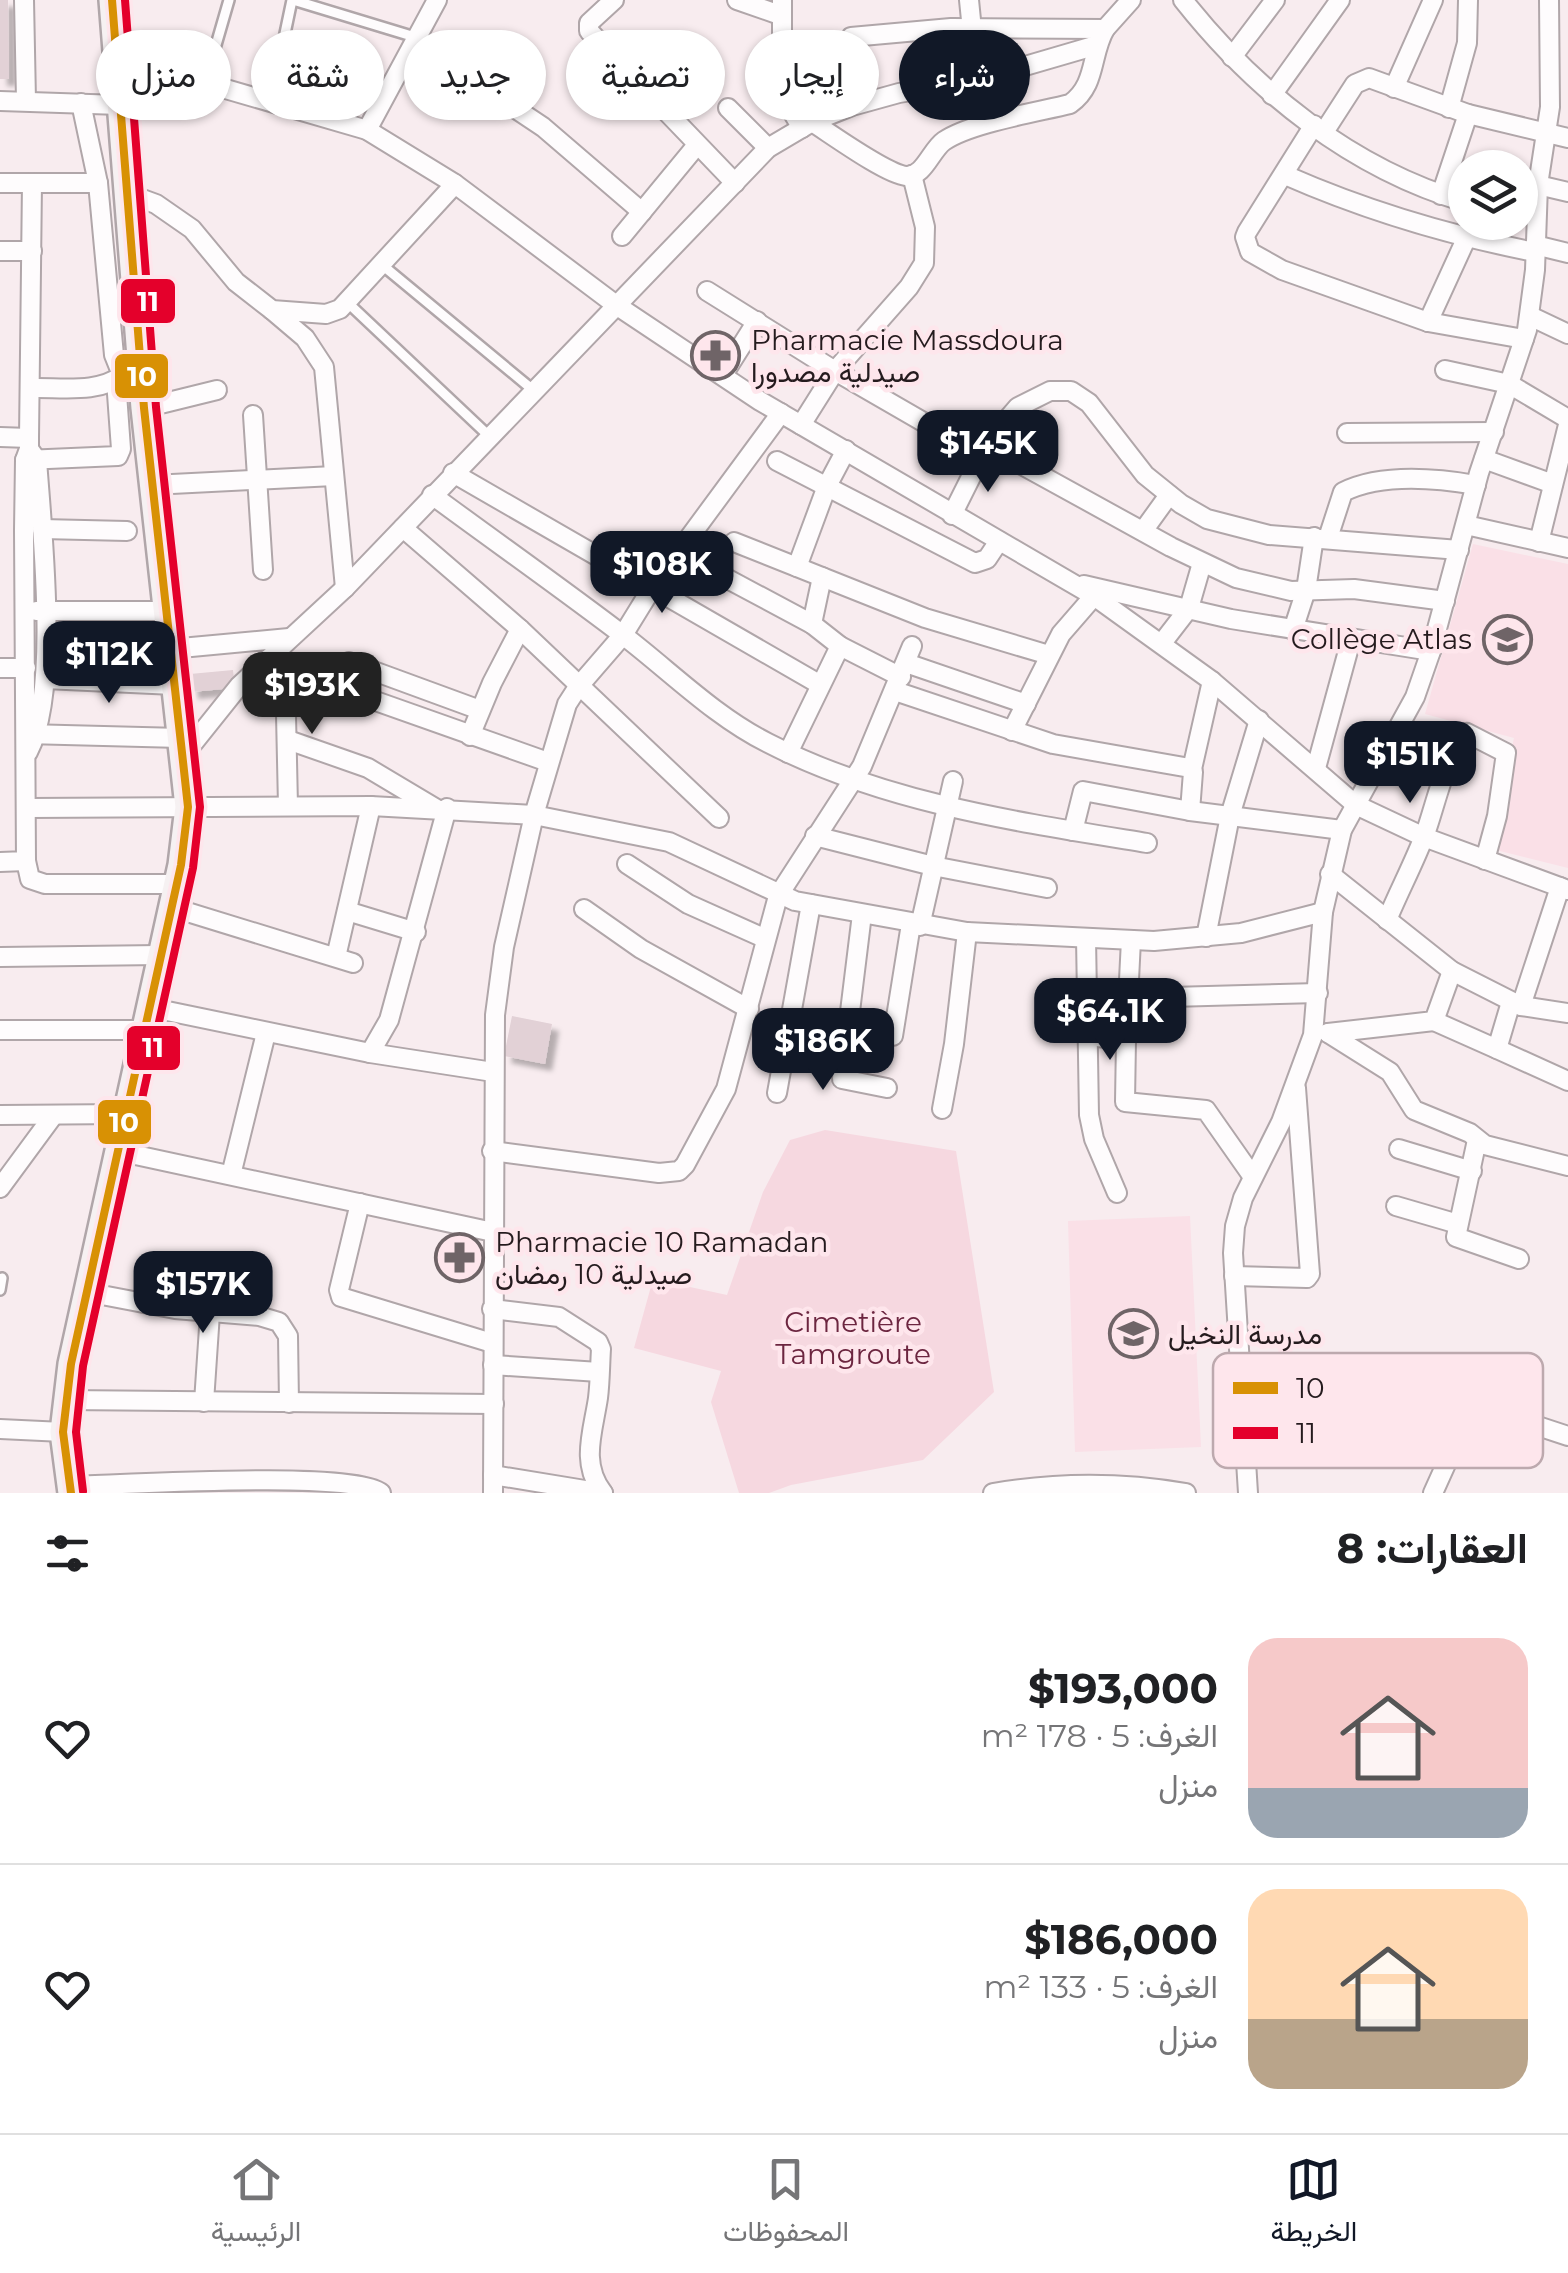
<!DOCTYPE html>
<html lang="ar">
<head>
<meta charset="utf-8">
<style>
	:root { --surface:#fff; --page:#f6f6f6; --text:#202124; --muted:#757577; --line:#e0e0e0; --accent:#111827 }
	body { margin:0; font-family:Montserrat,Vazirmatn,sans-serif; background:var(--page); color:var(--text); direction:rtl; height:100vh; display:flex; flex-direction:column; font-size:38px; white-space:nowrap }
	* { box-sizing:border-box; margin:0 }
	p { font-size:32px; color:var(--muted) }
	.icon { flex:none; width:55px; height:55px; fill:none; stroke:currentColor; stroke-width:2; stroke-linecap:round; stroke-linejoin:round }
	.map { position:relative; height:1493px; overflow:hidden; direction:ltr }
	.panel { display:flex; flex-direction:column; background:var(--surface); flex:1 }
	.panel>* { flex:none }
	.hud { position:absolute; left:30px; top:30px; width:1000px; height:90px; direction:rtl; display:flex; gap:20px }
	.fabs { position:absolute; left:1448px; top:150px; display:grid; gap:20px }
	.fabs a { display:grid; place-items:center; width:90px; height:90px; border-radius:50%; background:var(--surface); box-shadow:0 2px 8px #0004; font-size:50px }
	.price { position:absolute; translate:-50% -85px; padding:0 22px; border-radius:20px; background:var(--accent); color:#fff; font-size:32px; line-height:65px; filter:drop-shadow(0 2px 5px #0008) }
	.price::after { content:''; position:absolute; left:50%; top:60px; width:30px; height:22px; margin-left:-15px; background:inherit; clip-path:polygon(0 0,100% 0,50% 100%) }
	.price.current { background:#222; color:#fff }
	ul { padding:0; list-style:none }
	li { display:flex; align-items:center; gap:30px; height:250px; padding:0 40px }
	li+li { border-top:2px solid var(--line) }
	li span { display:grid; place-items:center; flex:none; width:280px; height:200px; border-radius:30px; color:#555 }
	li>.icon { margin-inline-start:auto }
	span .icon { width:120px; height:120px; fill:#fffc; stroke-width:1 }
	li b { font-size:42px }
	h2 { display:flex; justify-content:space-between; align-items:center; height:120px; padding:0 40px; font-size:42px }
	.pill { padding:0 35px; border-radius:45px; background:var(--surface); box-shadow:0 2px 8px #0004; font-size:35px; line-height:90px }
	.pill.current { background:var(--accent); color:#fff }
	.dock { display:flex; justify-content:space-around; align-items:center; height:140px; border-top:2px solid var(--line); background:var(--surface); font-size:28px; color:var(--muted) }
	.dock a { display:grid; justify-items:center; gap:5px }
	.dock .current { color:var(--accent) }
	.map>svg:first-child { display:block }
	.built { fill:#fae0e7 }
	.green { fill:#f6d8e0 }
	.building { fill:#e2d1d6; filter:url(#shadow) }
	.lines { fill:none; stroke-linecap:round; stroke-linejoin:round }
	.lane-casing { stroke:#b0a6a9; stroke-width:14 }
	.street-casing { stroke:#b0a6a9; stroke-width:22 }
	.secondary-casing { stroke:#b0a6a9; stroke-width:30 }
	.lane { stroke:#fefcfd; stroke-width:9 }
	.street { stroke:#fefcfd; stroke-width:18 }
	.secondary { stroke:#f6f1f2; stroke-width:25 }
	.bus-1-casing { stroke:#fee6ec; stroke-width:15 }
	.bus-2-casing { stroke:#fee6ec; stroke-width:15 }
	.bus-1 { stroke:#d89104; stroke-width:8 }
	.bus-2 { stroke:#e4002b; stroke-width:8 }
	.labels { text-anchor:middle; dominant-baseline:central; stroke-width:9; stroke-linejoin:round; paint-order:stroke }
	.poi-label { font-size:28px; fill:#251b1e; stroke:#fee6ec; text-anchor:start }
	.park-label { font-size:28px; fill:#6c2640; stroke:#fee6ec }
	.key { fill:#fee6ec; stroke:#bda9ae; stroke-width:2.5 }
	.key-label { font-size:28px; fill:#251b1e }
	.line-badge { stroke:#fee6ec; stroke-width:4 }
	.badge-label { font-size:28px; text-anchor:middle; font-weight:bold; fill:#fff }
</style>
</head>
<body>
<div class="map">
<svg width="1568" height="1493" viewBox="0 0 1568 1493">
	<defs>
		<filter id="shadow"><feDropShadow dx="7" dy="7" stdDeviation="2.5" flood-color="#0004"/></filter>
	</defs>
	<rect width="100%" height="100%" fill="#f8ecef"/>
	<g class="built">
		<path d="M1473,544l95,20v304l-80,-20 26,-110 -89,-24z"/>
		<path d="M1190,1216l11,231 -126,5 -7,-231z"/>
	</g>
	<path class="green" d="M825,1130l131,21 38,241 -71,68 -132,25 -22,8h-30l-28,-91 10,-31 -87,-23 19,-69 74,16 36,-103 27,-52z"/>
	<g class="building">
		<path d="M0,0h8l1,79h-9z"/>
		<path d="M233,670l2,18 -44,4 -1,-18z"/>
		<path d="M512,1016l40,8 -7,40 -41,-8z"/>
	</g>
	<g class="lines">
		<defs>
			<g id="lane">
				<path d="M293,0l122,37"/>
				<path d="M283,43l9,-43"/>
				<path d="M205,83l24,-83"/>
				<path d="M381,264l152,126"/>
				<path d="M347,302l142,134"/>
				<path d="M0,1290l2,-12"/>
			</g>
			<g id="street">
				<path d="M24,0l2,100"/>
				<path d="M614,0l-25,23v8l146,152"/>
				<path d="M737,0l43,15"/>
				<path d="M782,0v95l20,33"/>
				<path d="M969,0l8,80"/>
				<path d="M1183,0c72,91 169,169 282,202"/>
				<path d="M851,37l100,-9 154,1 26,-29"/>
				<path d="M1232,57l43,-57"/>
				<path d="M117,61l88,22 162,47 88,54 161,121 144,96 334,195 118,85 144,124 68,32 144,53"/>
				<path d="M1394,88l39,-88"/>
				<path d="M1272,95l68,-95"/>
				<path d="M0,101l120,4"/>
				<path d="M81,103l17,80 16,172 8,20 21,20"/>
				<path d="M507,103l36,24 99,85"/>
				<path d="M728,108l40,40"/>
				<path d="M1449,108l18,-65 1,-43"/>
				<path d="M812,122c19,12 74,52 94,54 18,1 25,-26 38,-35 26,-18 94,-29 126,-37 27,-19 20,-49 35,-75"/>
				<path d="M1314,125l-67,107 -2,5 5,15 32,18 146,52 96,17"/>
				<path d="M367,130l70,-130"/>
				<path d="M1324,132l31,-48 14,-6 99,36 100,24"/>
				<path d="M1285,175c82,36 162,60 250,77"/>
				<path d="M0,183h98"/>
				<path d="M1538,185l30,7"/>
				<path d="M126,193l30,11 36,25 44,53 36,28 54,4 14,-5 115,-125"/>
				<path d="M1441,195l27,-81"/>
				<path d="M622,236l75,-91"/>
				<path d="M1535,245l33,8"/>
				<path d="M0,251h32"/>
				<path d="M707,291l128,80 142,82 15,-1 12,3 167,92 65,31 55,13 63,-2 91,12"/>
				<path d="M272,310l33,28 19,29 21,221"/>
				<path d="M1530,316l38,18"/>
				<path d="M1428,322l38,-83"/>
				<path d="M1445,370l64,14 59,35"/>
				<path d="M723,375l34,-54"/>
				<path d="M31,388c29,-1 68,6 91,-13"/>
				<path d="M144,408l73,-18"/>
				<path d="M253,415l10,155"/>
				<path d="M801,425l34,-54 74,-84 15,-24 1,-36 -13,-52"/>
				<path d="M1347,433l147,-1"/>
				<path d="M0,437l29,1v11l8,11c5,72 23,232 -9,292"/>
				<path d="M29,438l3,-255"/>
				<path d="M995,452l10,-30 13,-15 32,-16h21l18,12 56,72 36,29 26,15 62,16 190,15"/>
				<path d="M1484,459l69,25"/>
				<path d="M25,460l93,-4 3,-7 -5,-69"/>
				<path d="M777,461l198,102 12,-4 12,-18"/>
				<path d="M453,473l366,211"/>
				<path d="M152,485l182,-9"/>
				<path d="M432,495c65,48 132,95 196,144 45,35 88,78 140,104 117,60 250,79 379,100"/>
				<path d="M952,515l30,-60"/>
				<path d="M1466,525l102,23"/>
				<path d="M403,528l117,101 199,189"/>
				<path d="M42,529l85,2"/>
				<path d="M1143,531l26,-36"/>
				<path d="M1328,538l15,-46c38,-19 93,-14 133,-7"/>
				<path d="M734,542l191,76 124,37"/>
				<path d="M1539,542l29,-117"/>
				<path d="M797,567l30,-81 19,-36"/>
				<path d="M709,569l103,55 28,22"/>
				<path d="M1084,585l147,34 200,32"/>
				<path d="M36,611h130"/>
				<path d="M812,624l10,-47"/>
				<path d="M1293,630l13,-40 8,-53"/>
				<path d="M1162,643l27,-35 13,-45"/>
				<path d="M170,649l119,-11"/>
				<path d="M266,660l19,9 263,93"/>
				<path d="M349,662l131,48"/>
				<path d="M906,663l120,41"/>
				<path d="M0,668h26"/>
				<path d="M285,669l3,137"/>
				<path d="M45,679l129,6"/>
				<path d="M895,691l158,53 137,24 3,4 -3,39"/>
				<path d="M1012,731l49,-97 33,-38"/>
				<path d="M1396,732l56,24"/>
				<path d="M26,734l155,4"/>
				<path d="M470,736l22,-53 28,-54"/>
				<path d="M288,740l80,28 67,40"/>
				<path d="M788,753l52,-107 61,31"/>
				<path d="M183,756l56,-70 106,-98 423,-440 44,-26 40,-16 47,-13 78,-13 120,-35"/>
				<path d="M1316,768l35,-128"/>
				<path d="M1192,769l20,-88"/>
				<path d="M28,808l343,-2 163,9 135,27 126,59 172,31 187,9 87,-8 82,-21"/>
				<path d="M1073,831l10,-40 107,20 152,19"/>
				<path d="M815,836l118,30 114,22"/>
				<path d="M26,861l4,18 15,5h132"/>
				<path d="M0,862l26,-1 -2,-331 1,-70 4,-11"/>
				<path d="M627,864l61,40 76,34"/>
				<path d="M1330,874l122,97 69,35 47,7"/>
				<path d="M171,907l182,56"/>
				<path d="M584,909l57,40 108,60"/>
				<path d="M347,911l69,21"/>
				<path d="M862,914l-15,122h46l18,-112"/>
				<path d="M1387,920c12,-29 27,-57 38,-86 10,-26 22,-86 42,-101l39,20 -9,63 -12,44"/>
				<path d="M920,926l33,-145"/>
				<path d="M1206,937l24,-121 29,-96"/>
				<path d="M1086,938l3,177 5,24 23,54"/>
				<path d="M0,957l160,-2"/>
				<path d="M336,957l35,-151"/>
				<path d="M1171,997l147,-4"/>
				<path d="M1521,1006l39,-119"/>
				<path d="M148,1007l222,46 123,19"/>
				<path d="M1434,1021l63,28 14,-47"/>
				<path d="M0,1030h143"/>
				<path d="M1328,1033l62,39 24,38 56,23 15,12 83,21"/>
				<path d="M1328,1033l106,-12 18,-50"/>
				<path d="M846,1034l-4,45 45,9"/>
				<path d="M1087,1036l39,4 -1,62 81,8 47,67"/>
				<path d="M1126,1040l5,-100"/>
				<path d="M1497,1049l71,32"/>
				<path d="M370,1053l19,-33 58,-212"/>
				<path d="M777,1093l34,-189"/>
				<path d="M942,1109l12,-65 13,-112"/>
				<path d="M0,1115l125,-1"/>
				<path d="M1477,1140l-21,97 63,22"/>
				<path d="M1399,1149l73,22"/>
				<path d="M117,1151l376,81"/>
				<path d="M492,1151l167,22 20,-2 6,-6 41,-76 52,-193 84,-130 50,-120"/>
				<path d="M231,1175l35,-142"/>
				<path d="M0,1188l53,-72"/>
				<path d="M360,1203l-21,87 2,7 151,46"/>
				<path d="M1396,1206l62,18"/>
				<path d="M1234,1276l73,2 3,-4 -14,-186"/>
				<path d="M86,1292l89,17 84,7 20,6 9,14 1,67"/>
				<path d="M492,1309l67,8 39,25 3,7c-1,16 -1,33 -3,49 -5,34 -18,65 5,95"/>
				<path d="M493,1365l106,7"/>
				<path d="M65,1400l429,4"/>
				<path d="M204,1402l6,-89"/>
				<path d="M0,1429l63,3"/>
				<path d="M493,1475l110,18"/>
				<path d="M70,1486c48,-1 285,-16 311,7"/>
				<path d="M493,1493l2,-478 9,-68 30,-132 33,-111 11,-17 45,-52 29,-47 129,-175"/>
				<path d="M993,1493c64,-11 129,-11 193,0"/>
				<path d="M1248,1493l-15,-240 2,-27 8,-28 38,-76 32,-87 10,-123 19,-82 73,-133 16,-46 48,-178 48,-143 8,-60 3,-85 12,-78 -1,-107"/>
				<path d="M1433,1493l32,-71 6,-8 18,-4 79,26"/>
			</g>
			<path id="secondary" d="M71,1493l-8,-61 8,-68 110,-499 7,-58 -44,-399 -32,-408"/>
		</defs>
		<use href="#lane" class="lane-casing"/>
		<use href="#street" class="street-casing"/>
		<use href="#secondary" class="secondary-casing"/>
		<use href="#lane" class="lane"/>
		<use href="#street" class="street"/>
		<use href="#secondary" class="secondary"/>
		<defs>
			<path id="bus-1" d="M71,1493l-8,-61 8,-68 110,-499 7,-58 -44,-399 -32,-408"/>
			<path id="bus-2" d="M83,1491l-7,-59 7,-66 110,-498 7,-61 -44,-400 -31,-407"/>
		</defs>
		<use href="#bus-1" class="bus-1-casing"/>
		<use href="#bus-2" class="bus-2-casing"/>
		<use href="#bus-1" class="bus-1"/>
		<use href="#bus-2" class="bus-2"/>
	</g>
	<defs>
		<symbol id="pharmacy-ring" viewBox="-11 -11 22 22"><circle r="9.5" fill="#fee6ec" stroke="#6f6467" stroke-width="1.5"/><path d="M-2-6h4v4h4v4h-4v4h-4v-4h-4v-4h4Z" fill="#6f6467"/></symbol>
		<symbol id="school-ring" viewBox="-11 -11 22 22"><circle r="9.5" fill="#fee6ec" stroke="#6f6467" stroke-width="1.5"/><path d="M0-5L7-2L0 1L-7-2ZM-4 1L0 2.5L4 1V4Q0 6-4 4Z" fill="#6f6467"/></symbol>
	</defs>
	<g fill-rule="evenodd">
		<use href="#pharmacy-ring" x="688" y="328" width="55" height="55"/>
		<use href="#school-ring" x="1480" y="612" width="55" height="55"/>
		<use href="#pharmacy-ring" x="432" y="1230" width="55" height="55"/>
		<use href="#school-ring" x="1106" y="1306" width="55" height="55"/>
	</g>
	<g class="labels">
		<g class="poi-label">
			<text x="751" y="340">Pharmacie Massdoura<tspan x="751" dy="32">صيدلية مصدورا</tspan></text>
			<text x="1472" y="639" text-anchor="end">Collège Atlas</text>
			<text x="495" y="1242">Pharmacie 10 Ramadan<tspan x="495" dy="32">صيدلية 10 رمضان</tspan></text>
			<text x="1168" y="1334">مدرسة النخيل</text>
		</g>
		<g class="park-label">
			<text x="853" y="1322">Cimetière<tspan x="853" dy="32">Tamgroute</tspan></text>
		</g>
	</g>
	<rect x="1213" y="1353" width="330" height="115" rx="15" class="key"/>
	<rect x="1233" y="1382" width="45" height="12" fill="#d89104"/>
	<rect x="1233" y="1427" width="45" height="12" fill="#e4002b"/>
	<g class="key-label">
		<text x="1296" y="1398">10</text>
		<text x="1296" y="1443">11</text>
	</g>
	<g class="line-badge">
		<rect x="119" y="277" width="58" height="48" rx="10" fill="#e4002b"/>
		<rect x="113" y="352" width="57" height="48" rx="10" fill="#d89104"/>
		<rect x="125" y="1024" width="57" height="48" rx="10" fill="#e4002b"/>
		<rect x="96" y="1098" width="57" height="48" rx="10" fill="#d89104"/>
	</g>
	<g class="badge-label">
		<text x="148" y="311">11</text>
		<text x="142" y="386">10</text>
		<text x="153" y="1057">11</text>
		<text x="124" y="1132">10</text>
	</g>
</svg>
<div class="fabs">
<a><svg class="icon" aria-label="layers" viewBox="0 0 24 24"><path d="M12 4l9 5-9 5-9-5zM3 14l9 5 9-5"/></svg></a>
</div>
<b class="price" style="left:988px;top:495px">$145K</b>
<b class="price" style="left:662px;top:616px">$108K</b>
<b class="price" style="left:109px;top:706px">$112K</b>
<b class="price current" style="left:312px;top:737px">$193K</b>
<b class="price" style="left:1410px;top:806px">$151K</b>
<b class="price" style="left:1110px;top:1063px">$64.1K</b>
<b class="price" style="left:823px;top:1093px">$186K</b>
<b class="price" style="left:203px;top:1336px">$157K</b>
<div class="hud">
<a class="pill current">شراء</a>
<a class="pill">إيجار</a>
<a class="pill">تصفية</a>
<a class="pill">جديد</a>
<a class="pill">شقة</a>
<a class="pill">منزل</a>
</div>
</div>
<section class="panel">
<h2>العقارات: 8<svg class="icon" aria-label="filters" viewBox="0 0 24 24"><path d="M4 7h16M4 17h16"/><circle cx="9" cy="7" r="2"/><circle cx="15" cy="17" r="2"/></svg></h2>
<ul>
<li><span style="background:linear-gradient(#f6c9c9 75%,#9aa5b1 0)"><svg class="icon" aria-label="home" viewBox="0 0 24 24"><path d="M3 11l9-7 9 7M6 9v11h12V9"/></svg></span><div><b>$193,000</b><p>الغرف: 5 · 178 m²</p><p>منزل</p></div><svg class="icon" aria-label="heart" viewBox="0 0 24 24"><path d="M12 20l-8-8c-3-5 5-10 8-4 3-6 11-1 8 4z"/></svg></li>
<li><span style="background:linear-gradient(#ffd9b3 65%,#b9a48a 0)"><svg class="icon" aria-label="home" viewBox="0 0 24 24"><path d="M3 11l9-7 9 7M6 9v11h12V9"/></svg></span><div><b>$186,000</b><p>الغرف: 5 · 133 m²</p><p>منزل</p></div><svg class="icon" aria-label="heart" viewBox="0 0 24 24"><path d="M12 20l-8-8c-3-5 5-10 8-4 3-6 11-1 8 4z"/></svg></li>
</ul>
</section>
<nav class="dock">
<a class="current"><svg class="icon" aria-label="map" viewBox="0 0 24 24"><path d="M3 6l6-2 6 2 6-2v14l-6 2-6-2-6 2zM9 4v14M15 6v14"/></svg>الخريطة</a>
<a><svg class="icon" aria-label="saved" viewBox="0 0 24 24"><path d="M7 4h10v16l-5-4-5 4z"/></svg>المحفوظات</a>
<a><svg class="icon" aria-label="home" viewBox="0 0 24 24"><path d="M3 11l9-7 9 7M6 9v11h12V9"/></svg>الرئيسية</a>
</nav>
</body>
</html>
